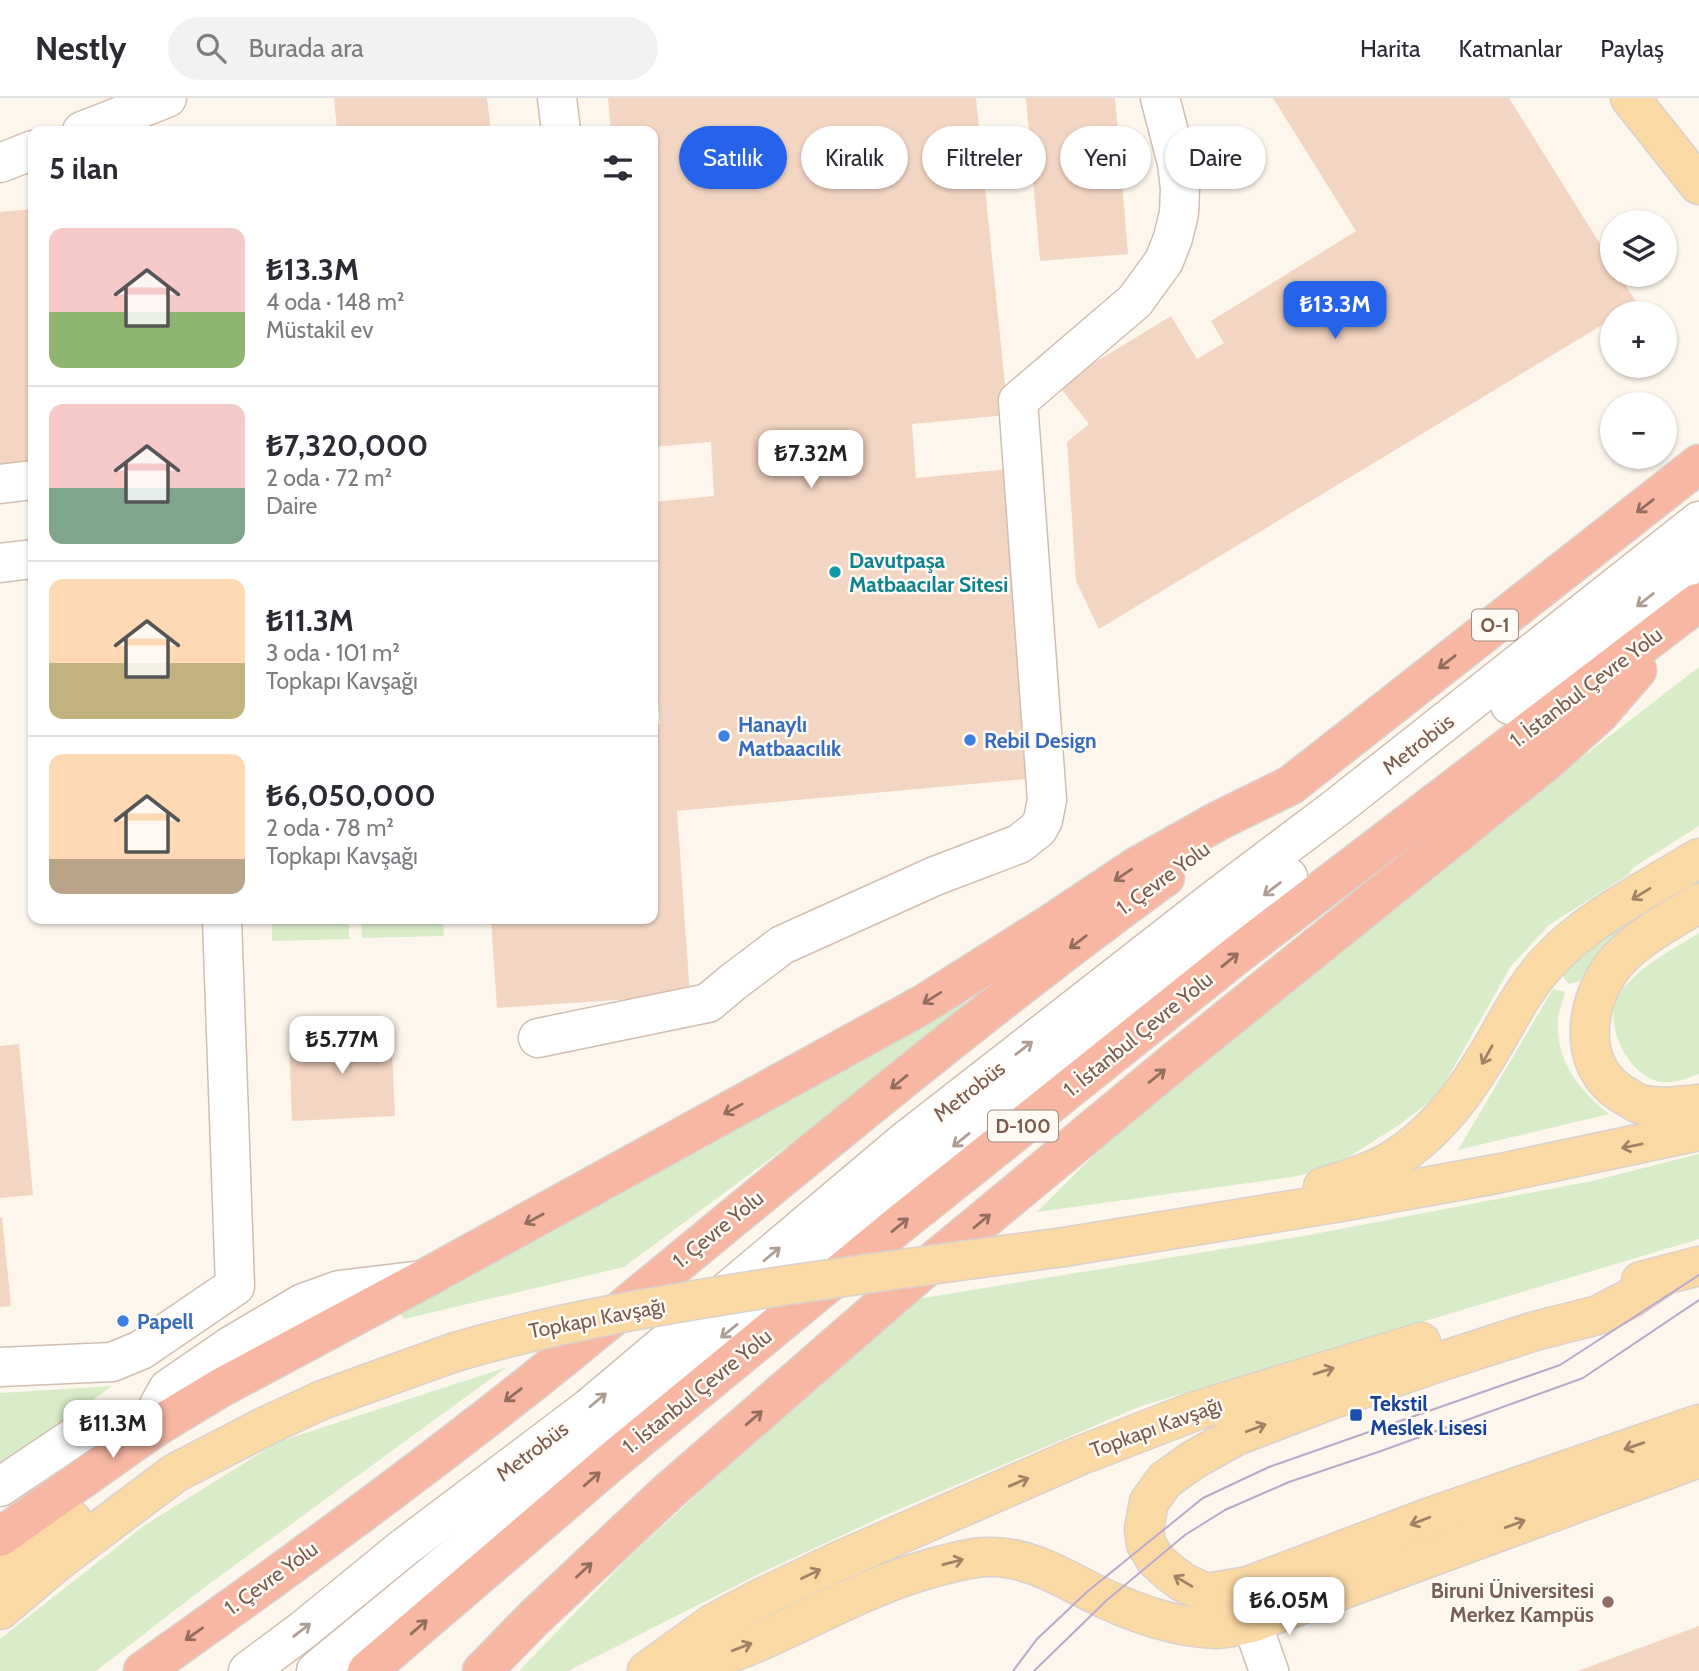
<!DOCTYPE html>
<html lang="tr">
<head>
<meta charset="utf-8">
<style>
	:root { --surface:#fff; --page:#f2f2f3; --text:#2b2b33; --muted:#7c7c81; --line:#e1e1e2; --accent:#2563eb }
	body { margin:0; font-family:Cabin,sans-serif; background:var(--page); color:var(--text); height:100vh; display:flex; flex-direction:column; font-size:26px; white-space:nowrap }
	* { box-sizing:border-box; margin:0 }
	p { font-size:23px; color:var(--muted) }
	.icon { flex:none; width:38px; height:38px; fill:none; stroke:currentColor; stroke-width:2; stroke-linecap:round; stroke-linejoin:round }
	.map { position:relative; flex:1; overflow:hidden }
	.drawer { position:absolute; left:28px; top:28px; width:630px; height:798px; display:flex; flex-direction:column; background:var(--surface); border-radius:14px; box-shadow:0 2px 5px #0004 }
	.drawer>* { flex:none }
	.top-card { position:absolute; left:679px; top:28px; width:665px; height:63px; display:flex; gap:14px }
	.fabs { position:absolute; left:1600px; top:112px; display:grid; gap:14px }
	.fabs a { display:grid; place-items:center; width:77px; height:77px; border-radius:50%; background:var(--surface); box-shadow:0 2px 5px #0004; font-size:35px }
	.price { position:absolute; translate:-50% -60px; padding:0 16px; border-radius:14px; background:#fff; color:#222; font-size:23px; line-height:46px; filter:drop-shadow(0 2px 4px #0008) }
	.price::after { content:''; position:absolute; left:50%; top:42px; width:21px; height:16px; margin-left:-10px; background:inherit; clip-path:polygon(0 0,100% 0,50% 100%) }
	.price.active { background:var(--accent); color:#fff }
	ul { padding:0; list-style:none }
	li { display:flex; align-items:center; gap:21px; height:175px; padding:0 21px }
	li+li { border-top:2px solid var(--line) }
	li span { display:grid; place-items:center; flex:none; width:196px; height:140px; border-radius:14px; color:#555 }
	li>.icon { margin-inline-start:auto }
	span .icon { width:84px; height:84px; fill:#fffc; stroke-width:1 }
	li b { font-size:30px }
	h2 { display:flex; justify-content:space-between; align-items:center; height:84px; padding:0 21px; font-size:30px }
	.chip { padding:0 24px; border-radius:32px; background:var(--surface); box-shadow:0 2px 5px #0004; font-size:24px; line-height:63px }
	.chip.active { background:var(--accent); color:#fff }
	header { display:flex; align-items:center; gap:42px; box-sizing:border-box; height:98px; padding:0 35px; background:var(--surface); border-bottom:2px solid var(--line) }
	header strong { font-size:33px }
	nav { display:flex; gap:38px; margin-inline-start:auto; font-size:24px }
	.search { width:490px; height:63px; background:var(--page); display:flex; align-items:center; gap:18px; box-sizing:border-box; padding:0 24px; border-radius:38px; color:var(--muted); font-size:26px }
	.map>svg:first-child { display:block }
	.green { fill:#d8ecc9 }
	.building { fill:#f3d5c3 }
	.lines { fill:none; stroke-linecap:round; stroke-linejoin:round }
	.minor-casing { stroke:#d1beb0; stroke-width:41 }
	.major-casing { stroke:#dad1cd; stroke-width:41 }
	.highway-casing { stroke:#dad1cd; stroke-width:41 }
	.minor { stroke:#fff; stroke-width:38 }
	.major { stroke:#fbd9a5; stroke-width:38 }
	.highway { stroke:#f7b7a3; stroke-width:38 }
	.tram { stroke:#b9a8c9; stroke-width:2 }
	.major-bridge-casing { stroke:#dad1cd; stroke-width:41; stroke-linecap:butt }
	.major-bridge { stroke:#fbd9a5; stroke-width:38 }
	.oneway { stroke:#936e5e }
	.oneway2 { stroke:#af9d94 }
	.oneway3 { stroke:#a18267 }
	.culture-dot { fill:#0f9aa8; stroke:#fffaf3; stroke-width:2.5 }
	.shop-dot { fill:#3f7fe0; stroke:#fffaf3; stroke-width:2.5 }
	.transit-dot { fill:#1a4fb4; stroke:#fffaf3; stroke-width:2.5 }
	.education-dot { fill:#8d6e63; stroke:#fffaf3; stroke-width:2.5 }
	.labels { text-anchor:middle; dominant-baseline:central; stroke-width:5; stroke-linejoin:round; paint-order:stroke }
	.shield { fill:#fffaf3; stroke:#a28b7f; stroke-width:2 }
	.shield-label { font-size:19px; font-weight:bold; fill:#7a5c4d }
	.culture-label { font-size:21px; font-weight:bold; fill:#0d838f; stroke:#fffaf3; text-anchor:start }
	.street-label { font-size:21px; fill:#7a5c4d; stroke:#fffaf3 }
	.shop-label { font-size:21px; font-weight:bold; fill:#366cbe; stroke:#fffaf3; text-anchor:start }
	.transit-label { font-size:21px; font-weight:bold; fill:#164399; stroke:#fffaf3; text-anchor:start }
	.education-label { font-size:21px; font-weight:bold; fill:#785e54; stroke:#fffaf3; text-anchor:end }
</style>
</head>
<body>
<header>
<strong>Nestly</strong>
<div class="search"><svg class="icon" aria-label="search" viewBox="0 0 24 24"><circle cx="10" cy="10" r="6"/><path d="M15 15l6 6"/></svg>Burada ara</div>
<nav><a>Harita</a><a>Katmanlar</a><a>Paylaş</a></nav>
</header>
<div class="map">
<svg width="1699" height="1573" viewBox="0 0 1699 1573">
	<rect width="100%" height="100%" fill="#fdf6ec"/>
	<g class="green">
		<path d="M1699,569v159l-65,41 -6,8 -79,50 -38,41 -73,129 -36,28 -72,46 -38,8 -255,35 95,-95 282,-230z"/>
		<path d="M1699,775v14l-105,75 -14,19 -11,3 -6,-7 1,-6 27,-29z"/>
		<path d="M272,821h77v20l-77,2z"/>
		<path d="M361,821h82l1,17 -82,2z"/>
		<path d="M1699,835v141c-11,4 -26,10 -37,8 -32,-3 -60,-58 -44,-85 17,-29 54,-47 81,-64z"/>
		<path d="M1553,891l12,3c-2,9 -6,18 -7,27 -3,41 21,71 51,95l-151,36z"/>
		<path d="M964,903l3,4 -159,126 -184,136 -220,52 -3,-5z"/>
		<path d="M1699,1056v85l-558,167 -255,109 -125,58 -193,98h-49l109,-113 152,-140 131,-118 398,-65 283,-54z"/>
		<path d="M507,1269l-302,220 -109,84h-96v-32l145,-114 133,-83z"/>
		<path d="M112,1288l-112,80v-73z"/>
	</g>
	<g class="building">
		<path d="M334,0h153l4,33h-154z"/>
		<path d="M608,0h368l32,317 -96,9 4,54 93,-9 28,309 -360,33 13,184 -193,13 -6,-89h162v-195h7l-7,-82v-140l61,-6 -3,-54 -58,5v-316h-42z"/>
		<path d="M1026,0h89l13,156 -88,7z"/>
		<path d="M1273,0h236l103,165v12h7l18,28 -16,10h-9v6l-513,310 -23,-48 -9,-139 22,-18 -31,-39 113,-69 26,43 27,-16 -13,-22 145,-90z"/>
		<path d="M33,111v261l-33,3v-261z"/>
		<path d="M391,934l4,84 -103,5 -3,-85z"/>
		<path d="M19,946l14,151 -33,3v-152z"/>
		<path d="M2,1119l9,89 -11,1v-89z"/>
		<path d="M1699,1528v45h-121z"/>
	</g>
	<g class="lines">
		<defs>
			<g id="minor">
				<path d="M557,0l4,33"/>
				<path d="M82,33l85,-33"/>
				<path d="M0,65l33,-13"/>
				<path d="M0,386l33,-4"/>
				<path d="M0,465l33,-4"/>
				<path d="M1510,607l189,-147"/>
				<path d="M538,940l170,-35 25,-21 49,-37 153,-69 84,-32 19,-15 5,-9 4,-20 -29,-399 117,-100 29,-40 9,-23 6,-25 1,-25 -3,-25 -17,-65"/>
				<path d="M0,1269l112,-5 29,-12 94,-64 -13,-367"/>
				<path d="M0,1389l89,-60c22,-5 42,-4 65,1l4,-21 10,-18 64,-44 71,-42 36,-13 83,-10"/>
				<path d="M1252,1525l17,48"/>
				<path d="M248,1573l55,-41 99,-81 187,-141 315,-266 310,-242 122,-92 363,-287"/>
				<path d="M316,1573l853,-702 119,-92"/>
			</g>
			<g id="major">
				<path d="M1630,0l69,87"/>
				<path d="M1699,805c-27,17 -61,34 -83,59 -31,38 -41,102 6,132 6,3 12,8 18,10 20,5 39,2 59,0"/>
				<path d="M1323,1089c25,-8 53,-16 74,-30 34,-22 62,-56 83,-90 23,-35 40,-76 70,-107 39,-42 100,-72 149,-102"/>
				<path d="M1064,1149l277,-45 155,-28 203,-43"/>
				<path d="M1665,1177l-34,23 -33,17 -63,16 -96,31 -117,41 -86,33 -43,24 -28,20 -16,22 -5,27 2,15 9,15 13,12 16,12 23,10 41,-7 182,-69 269,-93"/>
				<path d="M1641,1183l58,-15"/>
				<path d="M0,1474l72,-52"/>
				<path d="M0,1512l58,-49 117,-88 93,-48 54,-25 130,-47"/>
				<path d="M659,1572c29,-6 59,-12 87,-23 63,-26 120,-61 186,-79 19,-5 38,-11 57,-11 36,-1 69,18 100,34 39,20 82,36 126,38 12,0 25,-4 37,-6l447,-165"/>
				<path d="M647,1573l65,-47 47,-25 80,-38 240,-105 116,-45 226,-69"/>
			</g>
			<g id="highway">
				<path d="M0,1439l154,-109 68,-41 200,-107 500,-275 130,-82 84,-56 82,-46 73,-36 408,-321"/>
				<path d="M143,1573c143,-101 286,-205 422,-315 198,-162 393,-328 600,-479"/>
				<path d="M367,1573l244,-209 289,-238 339,-271 458,-350"/>
				<path d="M482,1573l53,-54 133,-125 249,-217 257,-213 374,-302 51,-46 38,-44"/>
			</g>
		</defs>
		<use href="#minor" class="minor-casing"/>
		<use href="#major" class="major-casing"/>
		<use href="#highway" class="highway-casing"/>
		<use href="#minor" class="minor"/>
		<use href="#major" class="major"/>
		<use href="#highway" class="highway"/>
		<g class="tram">
			<path d="M1013,1573l24,-32 51,-48 115,-93 66,-31 291,-102 139,-90"/>
			<path d="M1034,1573l73,-71 78,-65 40,-25 64,-28 92,-31 202,-73 116,-78"/>
		</g>
		<defs>
			<path id="major-bridge" d="M452,1255c104,-31 210,-48 317,-65 99,-15 197,-28 295,-41"/>
		</defs>
		<use href="#major-bridge" class="major-bridge-casing"/>
		<use href="#major-bridge" class="major-bridge"/>
	</g>
	<defs><path id="oneway-shaft" d="M-6 0H5M1.5-3L5.5 0L1.5 3" fill="none" stroke-width="1.6" stroke-linecap="round" stroke-linejoin="round" transform="scale(1.75)"/></defs>
	<g class="oneway">
		<use href="#oneway-shaft" transform="translate(1645 408) rotate(142)"/>
		<use href="#oneway-shaft" transform="translate(1447 564) rotate(142)"/>
		<use href="#oneway-shaft" transform="translate(1123 777) rotate(146)"/>
		<use href="#oneway-shaft" transform="translate(1078 844) rotate(143)"/>
		<use href="#oneway-shaft" transform="translate(1230 862) rotate(-39)"/>
		<use href="#oneway-shaft" transform="translate(932 900) rotate(148)"/>
		<use href="#oneway-shaft" transform="translate(1157 978) rotate(-39)"/>
		<use href="#oneway-shaft" transform="translate(899 984) rotate(141)"/>
		<use href="#oneway-shaft" transform="translate(733 1011) rotate(151)"/>
		<use href="#oneway-shaft" transform="translate(534 1121) rotate(151)"/>
		<use href="#oneway-shaft" transform="translate(982 1123) rotate(-40)"/>
		<use href="#oneway-shaft" transform="translate(900 1127) rotate(-39)"/>
		<use href="#oneway-shaft" transform="translate(513 1297) rotate(142)"/>
		<use href="#oneway-shaft" transform="translate(754 1320) rotate(-41)"/>
		<use href="#oneway-shaft" transform="translate(592 1381) rotate(-41)"/>
		<use href="#oneway-shaft" transform="translate(584 1472) rotate(-43)"/>
		<use href="#oneway-shaft" transform="translate(419 1529) rotate(-41)"/>
		<use href="#oneway-shaft" transform="translate(194 1536) rotate(145)"/>
	</g>
	<g class="oneway2">
		<use href="#oneway-shaft" transform="translate(1645 502) rotate(142)"/>
		<use href="#oneway-shaft" transform="translate(1272 791) rotate(142)"/>
		<use href="#oneway-shaft" transform="translate(1024 950) rotate(-38)"/>
		<use href="#oneway-shaft" transform="translate(961 1042) rotate(141)"/>
		<use href="#oneway-shaft" transform="translate(772 1156) rotate(-40)"/>
		<use href="#oneway-shaft" transform="translate(729 1233) rotate(141)"/>
		<use href="#oneway-shaft" transform="translate(598 1302) rotate(-40)"/>
		<use href="#oneway-shaft" transform="translate(302 1532) rotate(-38)"/>
	</g>
	<g class="oneway3">
		<use href="#oneway-shaft" transform="translate(1641 796) rotate(148)"/>
		<use href="#oneway-shaft" transform="translate(1487 957) rotate(119)"/>
		<use href="#oneway-shaft" transform="translate(1632 1048) rotate(168)"/>
		<use href="#oneway-shaft" transform="translate(1324 1273) rotate(-17)"/>
		<use href="#oneway-shaft" transform="translate(1256 1330) rotate(-21)"/>
		<use href="#oneway-shaft" transform="translate(1634 1348) rotate(161)"/>
		<use href="#oneway-shaft" transform="translate(1019 1384) rotate(-23)"/>
		<use href="#oneway-shaft" transform="translate(1420 1423) rotate(159)"/>
		<use href="#oneway-shaft" transform="translate(1515 1426) rotate(-20)"/>
		<use href="#oneway-shaft" transform="translate(953 1464) rotate(-15)"/>
		<use href="#oneway-shaft" transform="translate(811 1476) rotate(-25)"/>
		<use href="#oneway-shaft" transform="translate(1183 1483) rotate(-149)"/>
		<use href="#oneway-shaft" transform="translate(742 1549) rotate(-21)"/>
	</g>
	<circle class="culture-dot" cx="835" cy="474" r="7"/>
	<g class="shop-dot">
		<circle cx="724" cy="638" r="7"/>
		<circle cx="970" cy="642" r="7"/>
		<circle cx="123" cy="1223" r="7"/>
	</g>
	<rect class="transit-dot" x="1349" y="1310" width="14" height="14" rx="3.5"/>
	<circle class="education-dot" cx="1608" cy="1504" r="7"/>
	<g class="labels">
		<g class="shield">
			<rect x="1472" y="511.5" width="46" height="31" rx="5"/>
			<rect x="988" y="1012.5" width="70" height="31" rx="5"/>
		</g>
		<g class="shield-label">
			<text x="1495" y="527">O-1</text>
			<text x="1023" y="1028">D-100</text>
		</g>
		<g class="culture-label">
			<text x="849" y="462">Davutpaşa<tspan x="849" dy="24">Matbaacılar Sitesi</tspan></text>
		</g>
		<g class="street-label">
			<text transform="translate(1586 589) rotate(-37)">1. İstanbul Çevre Yolu</text>
			<text transform="translate(1418 646) rotate(-38)">Metrobüs</text>
			<text transform="translate(1163 780) rotate(-36)">1. Çevre Yolu</text>
			<text transform="translate(1138 936) rotate(-39)">1. İstanbul Çevre Yolu</text>
			<text transform="translate(969 993) rotate(-38)">Metrobüs</text>
			<text transform="translate(718 1131) rotate(-39)">1. Çevre Yolu</text>
			<text transform="translate(597 1220) rotate(-11)">Topkapı Kavşağı</text>
			<text transform="translate(697 1293) rotate(-39)">1. İstanbul Çevre Yolu</text>
			<text transform="translate(1156 1329) rotate(-20)">Topkapı Kavşağı</text>
			<text transform="translate(532 1353) rotate(-37)">Metrobüs</text>
			<text transform="translate(271 1480) rotate(-36)">1. Çevre Yolu</text>
		</g>
		<g class="shop-label">
			<text x="738" y="626">Hanaylı<tspan x="738" dy="24">Matbaacılık</tspan></text>
			<text x="984" y="642">Rebil Design</text>
			<text x="137" y="1223">Papell</text>
		</g>
		<g class="transit-label">
			<text x="1370" y="1305">Tekstil<tspan x="1370" dy="24">Meslek Lisesi</tspan></text>
		</g>
		<g class="education-label">
			<text x="1594" y="1492">Biruni Üniversitesi<tspan x="1594" dy="24">Merkez Kampüs</tspan></text>
		</g>
	</g>
</svg>
<div class="fabs">
<a><svg class="icon" aria-label="layers" viewBox="0 0 24 24"><path d="M12 4l9 5-9 5-9-5zM3 14l9 5 9-5"/></svg></a>
<a>+</a>
<a>−</a>
</div>
<b class="price active" style="left:1335px;top:243px">₺13.3M</b>
<b class="price" style="left:811px;top:392px">₺7.32M</b>
<b class="price" style="left:342px;top:978px">₺5.77M</b>
<b class="price" style="left:113px;top:1362px">₺11.3M</b>
<b class="price" style="left:1289px;top:1539px">₺6.05M</b>
<div class="top-card">
<a class="chip active">Satılık</a>
<a class="chip">Kiralık</a>
<a class="chip">Filtreler</a>
<a class="chip">Yeni</a>
<a class="chip">Daire</a>
</div>
<section class="drawer">
<h2>5 ilan<svg class="icon" aria-label="filters" viewBox="0 0 24 24"><path d="M4 7h16M4 17h16"/><circle cx="9" cy="7" r="2"/><circle cx="15" cy="17" r="2"/></svg></h2>
<ul>
<li><span style="background:linear-gradient(#f6c9c9 60%,#8fb573 0)"><svg class="icon" aria-label="home" viewBox="0 0 24 24"><path d="M3 11l9-7 9 7M6 9v11h12V9"/></svg></span><div><b>₺13.3M</b><p>4 oda · 148 m²</p><p>Müstakil ev</p></div></li>
<li><span style="background:linear-gradient(#f6c9c9 60%,#7fa58c 0)"><svg class="icon" aria-label="home" viewBox="0 0 24 24"><path d="M3 11l9-7 9 7M6 9v11h12V9"/></svg></span><div><b>₺7,320,000</b><p>2 oda · 72 m²</p><p>Daire</p></div></li>
<li><span style="background:linear-gradient(#ffd9b3 60%,#c2b280 0)"><svg class="icon" aria-label="home" viewBox="0 0 24 24"><path d="M3 11l9-7 9 7M6 9v11h12V9"/></svg></span><div><b>₺11.3M</b><p>3 oda · 101 m²</p><p>Topkapı Kavşağı</p></div></li>
<li><span style="background:linear-gradient(#ffd9b3 75%,#b9a48a 0)"><svg class="icon" aria-label="home" viewBox="0 0 24 24"><path d="M3 11l9-7 9 7M6 9v11h12V9"/></svg></span><div><b>₺6,050,000</b><p>2 oda · 78 m²</p><p>Topkapı Kavşağı</p></div></li>
</ul>
</section>
</div>
</body>
</html>
